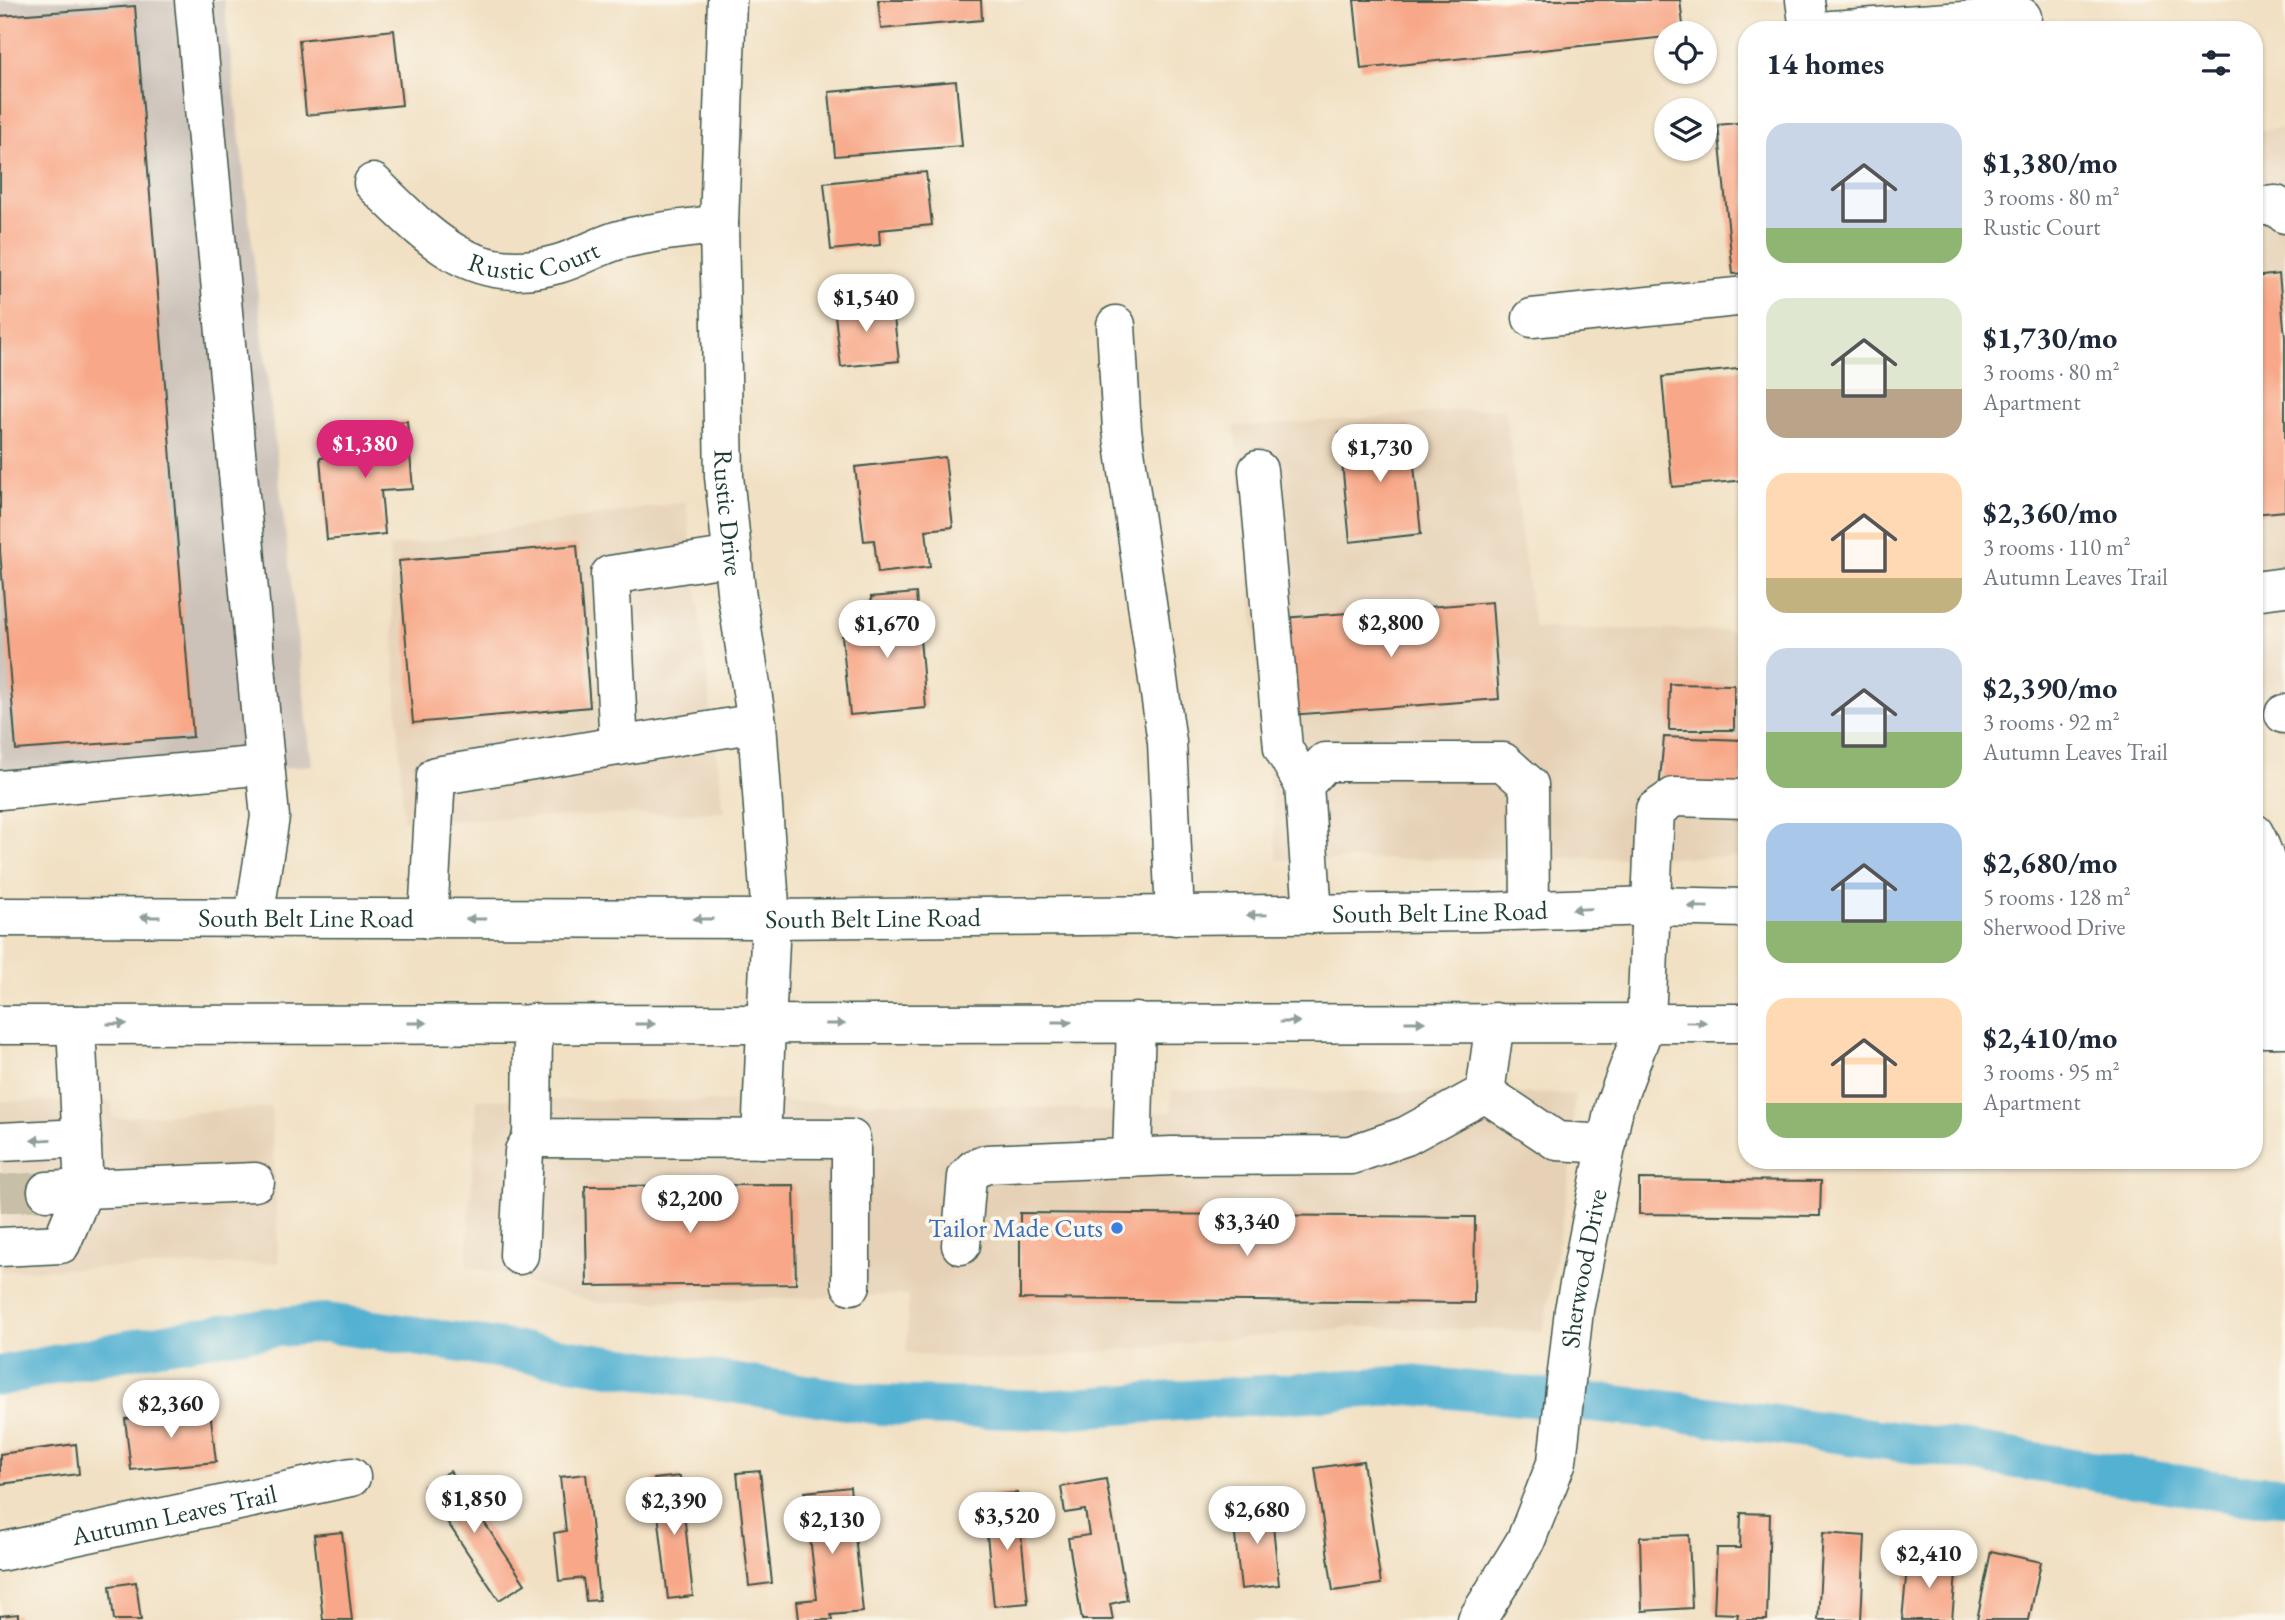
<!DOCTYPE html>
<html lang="en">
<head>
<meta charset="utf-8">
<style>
	:root { --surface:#fff; --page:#f2f2f3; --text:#1f2937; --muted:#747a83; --accent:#db2777 }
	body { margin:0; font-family:"EB Garamond",serif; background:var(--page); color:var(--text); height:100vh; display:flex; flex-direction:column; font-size:26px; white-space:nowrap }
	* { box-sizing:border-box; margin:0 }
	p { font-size:23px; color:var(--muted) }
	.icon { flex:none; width:38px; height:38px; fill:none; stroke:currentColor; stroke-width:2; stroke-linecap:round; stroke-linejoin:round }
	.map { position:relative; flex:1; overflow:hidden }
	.sheet { position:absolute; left:1738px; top:21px; width:525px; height:1148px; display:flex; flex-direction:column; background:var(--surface); border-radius:28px; box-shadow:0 2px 5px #0004 }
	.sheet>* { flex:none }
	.buttons { position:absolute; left:1654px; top:21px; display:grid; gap:14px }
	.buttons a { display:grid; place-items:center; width:63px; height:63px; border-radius:50%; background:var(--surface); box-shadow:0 2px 5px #0004; font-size:35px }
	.price { position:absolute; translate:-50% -60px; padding:0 16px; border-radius:24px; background:#fff; color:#222; font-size:23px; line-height:46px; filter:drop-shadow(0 2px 4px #0008) }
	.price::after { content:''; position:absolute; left:50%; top:42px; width:21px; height:16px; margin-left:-10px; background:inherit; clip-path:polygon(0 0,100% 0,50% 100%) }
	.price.on { background:var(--accent); color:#fff }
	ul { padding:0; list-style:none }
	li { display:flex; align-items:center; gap:21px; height:175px; padding:0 28px }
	li span { display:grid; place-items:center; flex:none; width:196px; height:140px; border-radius:21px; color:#555 }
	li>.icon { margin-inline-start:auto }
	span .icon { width:84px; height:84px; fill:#fffc; stroke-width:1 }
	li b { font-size:30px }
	h2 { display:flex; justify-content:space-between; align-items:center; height:84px; padding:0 28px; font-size:30px }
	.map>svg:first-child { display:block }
	.built { fill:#e6d1b6 }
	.industrial { fill:#ccc2b9 }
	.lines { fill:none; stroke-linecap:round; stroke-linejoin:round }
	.canal { stroke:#53b1d2; stroke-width:40 }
	.building { fill:#f8a888 }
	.minor-tunnel { stroke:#c7bfa6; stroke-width:38; stroke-dasharray:38 19; stroke-linecap:butt }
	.minor-casing { stroke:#3e5549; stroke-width:41 }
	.major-casing { stroke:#3e5549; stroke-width:41 }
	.minor { stroke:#fff; stroke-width:38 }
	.major { stroke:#fff; stroke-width:38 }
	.oneway { fill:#8f9e9a }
	.shop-dot { fill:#3f7fe0; stroke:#fbf7ec; stroke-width:2.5 }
	.labels { text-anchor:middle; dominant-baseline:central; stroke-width:7; stroke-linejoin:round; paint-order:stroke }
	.street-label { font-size:26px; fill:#1f3d34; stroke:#fbf7ec }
	.shop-label { font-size:26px; fill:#366cbe; stroke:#fbf7ec; text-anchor:end }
</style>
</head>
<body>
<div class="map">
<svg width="2285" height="1620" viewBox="0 0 2285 1620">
	<rect width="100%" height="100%" fill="#fbf7ec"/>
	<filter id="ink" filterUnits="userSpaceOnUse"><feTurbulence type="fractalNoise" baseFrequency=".0143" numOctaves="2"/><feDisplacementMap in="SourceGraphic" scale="14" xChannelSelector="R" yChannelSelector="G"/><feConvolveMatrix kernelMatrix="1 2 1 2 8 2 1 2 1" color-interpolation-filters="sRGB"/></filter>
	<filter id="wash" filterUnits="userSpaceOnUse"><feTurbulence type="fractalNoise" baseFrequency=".00686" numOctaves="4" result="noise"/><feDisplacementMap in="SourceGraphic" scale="28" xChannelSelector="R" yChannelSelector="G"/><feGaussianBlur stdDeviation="1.57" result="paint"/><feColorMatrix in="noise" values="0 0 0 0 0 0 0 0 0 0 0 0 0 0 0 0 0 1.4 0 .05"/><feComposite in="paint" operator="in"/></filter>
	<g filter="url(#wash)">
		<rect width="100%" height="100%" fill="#f1e0c3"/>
		<g class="built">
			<path d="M2285,128v606l-31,-19v-584z"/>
			<path d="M1505,408l29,220 212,3v226l-468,3 -44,-433z"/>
			<path d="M686,502l38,310 -321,9 -14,-274z"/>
			<path d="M1171,1090l404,4 -3,69 -29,168 -186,-4 -357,34 -93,-8 1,-58 -310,8 -132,-38 11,-166 436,4 258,10z"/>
			<path d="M0,1101l112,1 1,16 158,-11 8,156 -279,8z"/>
		</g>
		<path class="industrial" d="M0,0h224l88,765 -312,30z"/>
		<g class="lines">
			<path class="canal" d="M0,1376c109,-23 217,-46 327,-53l553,82 164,5 366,-25 254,25 296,40 278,44 47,2"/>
		</g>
		<g id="blocks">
			<g class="building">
				<path d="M878,0h103l1,20 -101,9z"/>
				<path d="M1354,0h326l4,33h-18v4l-305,32z"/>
				<path d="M135,6l58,731 -177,13 -16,-199v-535z"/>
				<path d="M394,30l8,75 -96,10 -7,-75z"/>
				<path d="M956,81l6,65 -127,10 -6,-64z"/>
				<path d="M1746,122v151l-13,1 -15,-149z"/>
				<path d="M926,172l6,53 -53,5 1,15 -49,5 -7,-67z"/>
				<path d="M2279,274l6,63v174l-31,3v-237z"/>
				<path d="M892,300l7,61 -58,6 -7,-61z"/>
				<path d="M1746,368v112l-74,7 -10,-110z"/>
				<path d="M407,421l6,68 -32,2 4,43 -58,6 -7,-82 34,-3 -3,-29z"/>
				<path d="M1410,426l11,108 -71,8 -11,-109z"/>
				<path d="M945,457l8,70 -27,3 4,37 -52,6 -4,-33 -10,1 -9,-74z"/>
				<path d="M577,545l13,162 -177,16 -14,-162z"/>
				<path d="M916,593l10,115 -76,7 -8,-79 33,-3 -4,-36z"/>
				<path d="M1492,602l7,97 -209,16 -7,-97z"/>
				<path d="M1670,684l64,1v45h-65z"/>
				<path d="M1664,737l79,3 -3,53 -81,-3z"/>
				<path d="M1639,1179l182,2 -1,35 -181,-2z"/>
				<path d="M794,1185l2,99 -209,2 -2,-100z"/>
				<path d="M1020,1213l455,4 -1,86 -454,-4z"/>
				<path d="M210,1410l6,52 -85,8 -6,-51z"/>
				<path d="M76,1444l3,30 -79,10v-30z"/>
				<path d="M1363,1461l18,123 -48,7 -18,-123z"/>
				<path d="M450,1471l75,113 -26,16 -75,-113z"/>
				<path d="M760,1471l12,112 -23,3 -12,-113z"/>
				<path d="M586,1474l13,126 -13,1 -3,-23 -24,3 -5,-48 12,-2 -6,-54z"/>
				<path d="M680,1476l13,120 -25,3 -14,-120z"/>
				<path d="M1106,1479l21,121 -17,4 3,16h-31l-14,-82 21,-3 -4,-25 -20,3 -4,-26z"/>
				<path d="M850,1487l13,125 -32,3 1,5h-33l-2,-19 20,-2 -12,-107z"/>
				<path d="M1017,1493l11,110 -34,3 -8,-81 8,-1 -3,-29z"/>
				<path d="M1270,1496l9,89 -38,4 -7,-62 13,-1 -3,-27z"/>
				<path d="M1741,1513l29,1 -3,106h-30l1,-6 -24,-1 3,-65h23z"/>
				<path d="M342,1532l10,88h-29l-9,-85z"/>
				<path d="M1823,1533l42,3 -4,84h-43z"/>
				<path d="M1689,1535l3,73 -50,3 -2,-74z"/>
				<path d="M1991,1551l50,11 -12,58h-52z"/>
				<path d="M1908,1557l49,5 -5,58h-50z"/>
				<path d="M136,1582l5,38h-27l-4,-34z"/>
				<path d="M18,1614v6h-18v-4z"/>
			</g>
		</g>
	</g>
	<g filter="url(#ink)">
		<use href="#blocks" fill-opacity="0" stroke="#3e5549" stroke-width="2"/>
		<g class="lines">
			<path class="minor-tunnel" d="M0,1194l47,-3"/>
			<defs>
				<g id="minor">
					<path d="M194,0l76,817 -16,101"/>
					<path id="s1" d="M727,0l-8,224 5,252 12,115 21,132 14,196 -10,220"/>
					<path d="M1805,0l4,30"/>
					<path d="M1831,30l191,-13"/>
					<path id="s2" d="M373,183c56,54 99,105 185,81 22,-6 43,-20 65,-25 31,-8 64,-10 96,-15"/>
					<path d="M2254,207l22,-2 9,9"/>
					<path d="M1532,318l214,-22"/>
					<path d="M1116,325l6,105 45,312 8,174"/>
					<path d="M1258,470l25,278 21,37"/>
					<path d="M2254,591l31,-4"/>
					<path d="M2284,714h1"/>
					<path d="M619,746l-9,-171 123,-19"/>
					<path d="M0,790l265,-25"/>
					<path d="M2254,833c31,58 21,131 19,195"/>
					<path d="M1313,914l-9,-129 21,-23h178l26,23 1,125"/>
					<path d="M428,919l8,-143 321,-53"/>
					<path d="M533,1023l-1,115 319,1v146"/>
					<path d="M76,1025l8,164 171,-7"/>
					<path d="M1485,1093l72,48 50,3"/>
					<path d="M0,1142l82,-4"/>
					<path d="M1132,1158l4,-136"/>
					<path d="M961,1245l6,-68 7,-8 13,-5 185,-8 179,-1 55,-19 79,-43 10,-71"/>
					<path d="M0,1247l61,-3 23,-55 -37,2"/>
					<path d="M519,1255l5,-104 8,-13"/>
					<path id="s3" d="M0,1552l351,-75"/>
					<path id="s4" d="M1477,1620l49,-80 31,-79 17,-151 40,-203 32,-85 9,-212 19,-13 72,2"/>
				</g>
				<g id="major">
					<path d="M2254,915h31"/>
					<path id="s5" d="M0,917l771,2 711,-7 168,-6 96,2"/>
					<path d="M0,1025l1746,-2"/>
					<path d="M2254,1028h31"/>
				</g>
			</defs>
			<use href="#minor" class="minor-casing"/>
			<use href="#major" class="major-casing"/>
			<use href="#minor" class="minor"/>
			<use href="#major" class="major"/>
		</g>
		<defs><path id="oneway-solid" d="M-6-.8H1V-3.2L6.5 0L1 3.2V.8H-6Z" transform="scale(1.75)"/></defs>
		<g class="oneway">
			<use href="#oneway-solid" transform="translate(1698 907) rotate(-179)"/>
			<use href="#oneway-solid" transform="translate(1582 909) rotate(178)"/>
			<use href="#oneway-solid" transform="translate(1257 915) rotate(179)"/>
			<use href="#oneway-solid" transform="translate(150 917) rotate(-180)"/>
			<use href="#oneway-solid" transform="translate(476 919) rotate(-180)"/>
			<use href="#oneway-solid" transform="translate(703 919) rotate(-180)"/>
			<use href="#oneway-solid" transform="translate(1062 1022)"/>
			<use href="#oneway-solid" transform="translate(1290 1022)"/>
			<use href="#oneway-solid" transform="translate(1415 1022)"/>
			<use href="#oneway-solid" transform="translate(1696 1022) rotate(1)"/>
			<use href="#oneway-solid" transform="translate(417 1023)"/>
			<use href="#oneway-solid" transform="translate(117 1024)"/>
			<use href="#oneway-solid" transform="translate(645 1024)"/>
			<use href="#oneway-solid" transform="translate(835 1024)"/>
			<use href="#oneway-solid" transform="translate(41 1140) rotate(177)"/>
		</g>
	</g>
	<circle class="shop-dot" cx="1117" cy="1228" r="7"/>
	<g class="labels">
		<g class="street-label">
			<text stroke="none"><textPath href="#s2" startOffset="191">Rustic Court</textPath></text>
			<text stroke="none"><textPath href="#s1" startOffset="513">Rustic Drive</textPath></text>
			<text stroke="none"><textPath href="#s5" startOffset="1440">South Belt Line Road</textPath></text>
			<text stroke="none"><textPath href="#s5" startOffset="306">South Belt Line Road</textPath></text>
			<text stroke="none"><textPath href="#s5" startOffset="873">South Belt Line Road</textPath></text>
			<text stroke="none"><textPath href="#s4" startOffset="373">Sherwood Drive</textPath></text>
			<text stroke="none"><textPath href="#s3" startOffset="178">Autumn Leaves Trail</textPath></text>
		</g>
		<g class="shop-label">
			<text x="1103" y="1228">Tailor Made Cuts</text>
		</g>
	</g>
</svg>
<div class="buttons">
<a><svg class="icon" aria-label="locate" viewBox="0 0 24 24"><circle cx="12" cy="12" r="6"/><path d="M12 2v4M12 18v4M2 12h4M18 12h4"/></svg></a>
<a><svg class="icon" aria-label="layers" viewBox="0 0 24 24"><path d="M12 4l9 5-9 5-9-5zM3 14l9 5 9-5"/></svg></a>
</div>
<b class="price" style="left:866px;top:334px">$1,540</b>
<b class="price on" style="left:365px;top:480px">$1,380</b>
<b class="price" style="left:1380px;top:484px">$1,730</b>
<b class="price" style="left:1391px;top:659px">$2,800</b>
<b class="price" style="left:887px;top:660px">$1,670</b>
<b class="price" style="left:690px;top:1235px">$2,200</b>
<b class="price" style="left:1247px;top:1258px">$3,340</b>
<b class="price" style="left:171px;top:1440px">$2,360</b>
<b class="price" style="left:474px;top:1535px">$1,850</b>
<b class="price" style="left:674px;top:1537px">$2,390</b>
<b class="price" style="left:1257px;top:1546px">$2,680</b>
<b class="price" style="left:1007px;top:1552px">$3,520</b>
<b class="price" style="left:832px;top:1556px">$2,130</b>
<b class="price" style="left:1929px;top:1590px">$2,410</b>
<section class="sheet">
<h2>14 homes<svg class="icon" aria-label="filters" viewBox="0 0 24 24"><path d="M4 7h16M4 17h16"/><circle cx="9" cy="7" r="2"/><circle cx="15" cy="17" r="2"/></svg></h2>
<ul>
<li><span style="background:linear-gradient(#c9d6e8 75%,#8fb573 0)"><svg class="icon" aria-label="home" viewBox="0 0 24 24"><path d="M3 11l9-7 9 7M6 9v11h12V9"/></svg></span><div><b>$1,380/mo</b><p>3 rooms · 80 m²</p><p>Rustic Court</p></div></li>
<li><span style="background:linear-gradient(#dfe7d0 65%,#b9a48a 0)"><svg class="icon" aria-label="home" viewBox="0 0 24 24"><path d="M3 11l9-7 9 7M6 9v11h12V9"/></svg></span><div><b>$1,730/mo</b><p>3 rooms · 80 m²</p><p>Apartment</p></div></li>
<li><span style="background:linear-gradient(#ffd9b3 75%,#c2b280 0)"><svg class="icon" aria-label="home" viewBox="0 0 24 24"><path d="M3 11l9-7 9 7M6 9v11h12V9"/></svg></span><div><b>$2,360/mo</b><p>3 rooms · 110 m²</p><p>Autumn Leaves Trail</p></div></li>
<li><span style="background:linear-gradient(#c9d6e8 60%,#8fb573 0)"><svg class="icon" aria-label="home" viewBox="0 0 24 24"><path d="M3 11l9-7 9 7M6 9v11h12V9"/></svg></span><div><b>$2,390/mo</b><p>3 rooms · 92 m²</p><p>Autumn Leaves Trail</p></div></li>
<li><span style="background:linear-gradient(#a9c7e8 70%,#8fb573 0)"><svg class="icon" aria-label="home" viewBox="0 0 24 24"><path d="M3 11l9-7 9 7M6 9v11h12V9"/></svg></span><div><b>$2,680/mo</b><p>5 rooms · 128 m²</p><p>Sherwood Drive</p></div></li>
<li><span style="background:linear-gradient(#ffd9b3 75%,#8fb573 0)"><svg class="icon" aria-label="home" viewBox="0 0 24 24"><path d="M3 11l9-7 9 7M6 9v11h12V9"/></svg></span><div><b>$2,410/mo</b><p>3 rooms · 95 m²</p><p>Apartment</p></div></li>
</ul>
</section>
</div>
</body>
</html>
